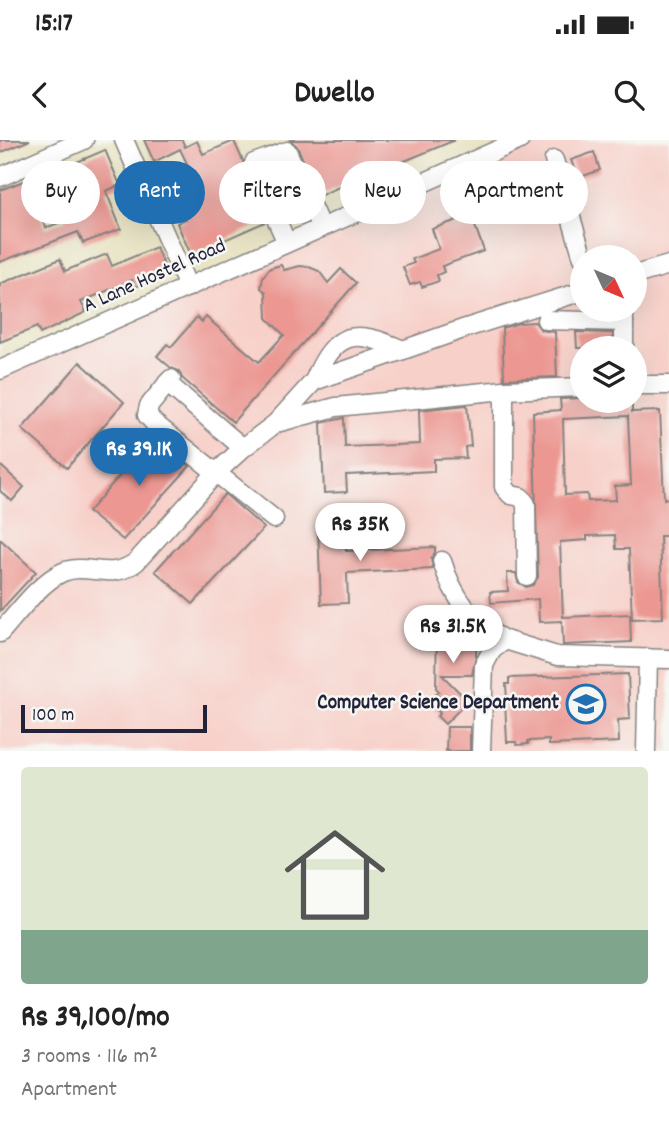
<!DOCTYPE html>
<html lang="en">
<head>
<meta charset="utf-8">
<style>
	:root { --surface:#fff; --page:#f6f6f6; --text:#222; --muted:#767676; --line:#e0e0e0; --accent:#1f6fb2 }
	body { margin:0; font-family:Dekko,sans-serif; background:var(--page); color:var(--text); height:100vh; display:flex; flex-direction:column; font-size:26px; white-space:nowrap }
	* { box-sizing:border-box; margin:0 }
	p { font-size:23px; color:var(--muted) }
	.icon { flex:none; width:38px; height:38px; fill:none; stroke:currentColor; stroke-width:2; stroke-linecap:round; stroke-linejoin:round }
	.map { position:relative; height:611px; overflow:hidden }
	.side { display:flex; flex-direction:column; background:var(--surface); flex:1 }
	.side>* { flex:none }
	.guide { position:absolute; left:21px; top:21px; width:628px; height:63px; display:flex; gap:14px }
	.needle { width:46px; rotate:134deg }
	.controls { position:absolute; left:570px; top:105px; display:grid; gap:14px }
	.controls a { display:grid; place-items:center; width:77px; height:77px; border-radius:50%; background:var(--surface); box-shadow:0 7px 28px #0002; font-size:35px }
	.scale { position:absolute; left:21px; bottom:18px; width:186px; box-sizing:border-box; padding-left:7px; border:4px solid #22223b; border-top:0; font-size:19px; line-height:24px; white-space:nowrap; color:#22223b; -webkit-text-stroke:5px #f6f6f2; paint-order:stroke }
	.price { position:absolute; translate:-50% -60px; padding:0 16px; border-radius:24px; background:#fff; color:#222; font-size:23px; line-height:46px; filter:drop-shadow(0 2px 4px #0008) }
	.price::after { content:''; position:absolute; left:50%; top:42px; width:21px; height:16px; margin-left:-10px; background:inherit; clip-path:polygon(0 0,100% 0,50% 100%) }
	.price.on { background:var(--accent); color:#fff }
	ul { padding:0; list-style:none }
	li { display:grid; align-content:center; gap:14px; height:371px; padding:0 21px }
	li+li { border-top:2px solid var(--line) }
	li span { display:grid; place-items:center; height:217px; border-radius:7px; color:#555 }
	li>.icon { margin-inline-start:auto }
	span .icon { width:126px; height:126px; fill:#fffc; stroke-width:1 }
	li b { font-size:30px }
	.pill { padding:0 24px; border-radius:32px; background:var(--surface); box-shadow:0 7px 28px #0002; font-size:24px; line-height:63px }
	.pill.on { background:var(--accent); color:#fff }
	.status { display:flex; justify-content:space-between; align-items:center; height:49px; padding:0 35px; background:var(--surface); direction:ltr }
	.status svg { height:19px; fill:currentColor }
	header { display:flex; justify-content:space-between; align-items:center; height:91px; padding:0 21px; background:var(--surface); font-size:32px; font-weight:800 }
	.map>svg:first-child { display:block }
	.built { fill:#f7d0c9; fill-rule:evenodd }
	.building { fill:#ec9792; fill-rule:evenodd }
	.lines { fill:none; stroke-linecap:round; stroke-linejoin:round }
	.minor-casing { stroke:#868380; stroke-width:21 }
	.minor { stroke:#fff; stroke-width:18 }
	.labels { text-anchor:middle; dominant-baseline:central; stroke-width:5; stroke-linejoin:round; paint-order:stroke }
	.street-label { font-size:21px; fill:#22223b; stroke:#f6f6f2 }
	.poi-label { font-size:21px; font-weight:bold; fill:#22223b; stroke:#f6f6f2; text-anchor:end }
</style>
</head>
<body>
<div class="status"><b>15:17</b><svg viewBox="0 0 49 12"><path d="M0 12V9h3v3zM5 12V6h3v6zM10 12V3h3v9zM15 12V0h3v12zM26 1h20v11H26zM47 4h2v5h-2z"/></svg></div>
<header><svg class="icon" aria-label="back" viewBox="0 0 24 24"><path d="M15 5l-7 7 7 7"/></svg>Dwello<svg class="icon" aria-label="search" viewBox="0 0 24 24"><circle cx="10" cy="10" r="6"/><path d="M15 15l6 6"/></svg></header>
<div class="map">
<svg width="669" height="611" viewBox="0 0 669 611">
	<rect width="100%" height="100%" fill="#f6f6f2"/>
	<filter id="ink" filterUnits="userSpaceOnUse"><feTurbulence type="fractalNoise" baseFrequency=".0143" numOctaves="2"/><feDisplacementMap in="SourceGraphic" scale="14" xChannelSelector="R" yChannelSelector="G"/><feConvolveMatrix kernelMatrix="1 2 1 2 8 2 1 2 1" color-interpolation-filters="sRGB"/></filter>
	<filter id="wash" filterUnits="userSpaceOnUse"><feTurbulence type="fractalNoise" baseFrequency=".00686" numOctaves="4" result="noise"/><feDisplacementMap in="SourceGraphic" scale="28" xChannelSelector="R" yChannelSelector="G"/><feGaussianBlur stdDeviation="1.57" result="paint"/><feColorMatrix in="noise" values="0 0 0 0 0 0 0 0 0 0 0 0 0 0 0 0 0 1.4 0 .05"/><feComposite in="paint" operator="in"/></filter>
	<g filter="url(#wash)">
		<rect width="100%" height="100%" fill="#e9e4c5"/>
		<path class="built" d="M529,0h140v611h-669v-378zM583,117h52v53h-52zM583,208h52v53h-52z"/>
		<g id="blocks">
			<g class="building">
				<path d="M0,0h30l-30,13z"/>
				<path d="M144,0h38l3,7 12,-6 6,13 31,-13 9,20v12l22,49 -74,33 -14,-32 9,-4 -15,-35 22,-8 -13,-27 -26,13z"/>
				<path d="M290,0h165l-60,25 2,4 -17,8 -3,-7 -58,26 -22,-50z"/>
				<path d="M105,10l15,35 -14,6 15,38 -38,14 -5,-11 -78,30v-72l26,-10 20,48 20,-8 -20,-45z"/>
				<path d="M594,12l6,18 -22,8 -7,-18z"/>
				<path d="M281,25l21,47 -14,6 -21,-47z"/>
				<path d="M471,75l13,36 -42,15 2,6 -7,3 2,6 -17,6 -2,-5 -10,3 -7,-18 11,-4 -2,-4 27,-10 -7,-20z"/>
				<path d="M156,107l11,26 -32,14 -3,-7 -51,22 5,10 -46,22 -3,-7 -37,15v-58l60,-25 5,12 42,-17 5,12z"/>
				<path d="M281,125l3,5 16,-4 9,1 10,4 9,12 13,-14 15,14 -123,139 -51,-44 -3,-7 -8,-3 -14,-12 10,-12 4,3 26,-30 5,5 4,-5 53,45 25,-27 -17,-17 -1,-26 -5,-4 2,-11 7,-9z"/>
				<path d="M535,182l6,8 14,2 2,45 -53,2 -2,-51 17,-5z"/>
				<path d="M576,192l37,1v15h-36z"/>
				<path d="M80,222l44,40 -57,66 -45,-39z"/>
				<path d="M583,258v3h49v11l28,-1 4,88 5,-1v38h-9l3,82 -31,1 -3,-70h-13l-1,-14 -28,1v4l-27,2 3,75 67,-3 1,28 -68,3 -1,-24 -23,1 -1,-23 -47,4 -1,-11 18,-1 -1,-18h9l2,9 8,5 7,-2 5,-8 -5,-165 28,-2 -1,-11zM628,276l3,69 -16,1 1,14 -28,1 -1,-7 -22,1 -2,-76z"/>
				<path d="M467,265l4,41 -6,1 1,11 -32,1v12l-88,4 1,17 -23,1 -3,-70 23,-5 1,29 75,-3 -1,-34z"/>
				<path d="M153,297l37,29 -67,74 -35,-28z"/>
				<path d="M0,325l24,22 -12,14 -12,-10z"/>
				<path d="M225,354l39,34 -71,76 -38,-33z"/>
				<path d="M345,388l1,23 89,-4v5l-4,7 2,10 -86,4 1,30 -27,1 -3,-75z"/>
				<path d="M0,399l36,33 -36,39z"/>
				<path d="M437,484h27l12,11v21l-4,19h-30l26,26 -23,23 -8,-8 3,-3 -5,-5 8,-8 -7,-6 3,-3 -3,-3z"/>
				<path d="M628,534l2,45 -12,1 1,22 -70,3v-5l-21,1v3l-11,1 -1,-3h-9l-2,-41h2l-1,-17h3v-6z"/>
				<path d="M447,587h23v24h-24z"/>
			</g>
		</g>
	</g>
	<g filter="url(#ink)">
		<use href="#blocks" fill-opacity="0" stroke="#868380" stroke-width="2"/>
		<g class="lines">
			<defs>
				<g id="minor">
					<path d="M124,0l64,147"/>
					<path d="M554,20l29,98"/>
					<path d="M0,37l84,-37"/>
					<path d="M287,103l-34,-75 1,-5 33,-12 34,77"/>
					<path d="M635,135l34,-10"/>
					<path d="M624,170v38"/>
					<path d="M546,180l78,2"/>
					<path d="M0,230l520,-230"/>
					<path d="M171,239l-22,27 -2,9 7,8 120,96"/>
					<path d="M314,241c22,-52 41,-52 89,-31"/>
					<path d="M167,243l76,65"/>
					<path d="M635,245h34"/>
					<path d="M504,250v97l7,8 10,2 5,7 1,72"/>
					<path d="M276,283l60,-16 168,-17 79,-3"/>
					<path d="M442,421c10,34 31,64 63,79"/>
					<path d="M0,493c16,-18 41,-52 63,-61 25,-10 47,10 73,-10l80,-89 27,-25 33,-25 38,-42 152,-53 117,-37"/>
					<path d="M481,611l3,-86 8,-15 13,-10 52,16 112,3"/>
					<path d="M646,611l2,-93"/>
				</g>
			</defs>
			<use href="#minor" class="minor-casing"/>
			<use href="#minor" class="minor"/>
		</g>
	</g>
	<defs>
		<symbol id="university-ring" viewBox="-11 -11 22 22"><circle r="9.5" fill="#f6f6f2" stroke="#1f6fb2" stroke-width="1.5"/><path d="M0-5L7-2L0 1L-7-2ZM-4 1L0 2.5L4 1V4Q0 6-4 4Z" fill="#1f6fb2"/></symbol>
	</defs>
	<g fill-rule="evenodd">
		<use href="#university-ring" x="564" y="542" width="44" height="44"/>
	</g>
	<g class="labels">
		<g class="street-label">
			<text transform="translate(155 137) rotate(-24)">A Lane Hostel Road</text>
		</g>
		<g class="poi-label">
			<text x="559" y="564">Computer Science Department</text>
		</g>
	</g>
</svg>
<div class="controls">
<a><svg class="needle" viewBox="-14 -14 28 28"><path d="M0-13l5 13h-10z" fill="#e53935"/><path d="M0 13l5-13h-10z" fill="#767676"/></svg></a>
<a><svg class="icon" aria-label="layers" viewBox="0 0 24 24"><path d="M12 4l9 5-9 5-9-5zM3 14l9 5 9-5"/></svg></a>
</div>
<div class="scale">100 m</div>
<b class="price on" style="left:139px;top:348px">Rs 39.1K</b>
<b class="price" style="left:360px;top:423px">Rs 35K</b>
<b class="price" style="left:453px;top:525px">Rs 31.5K</b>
<div class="guide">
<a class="pill">Buy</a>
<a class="pill on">Rent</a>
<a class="pill">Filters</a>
<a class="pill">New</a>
<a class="pill">Apartment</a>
</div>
</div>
<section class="side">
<ul>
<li><span style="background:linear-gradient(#dfe7d0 75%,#7fa58c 0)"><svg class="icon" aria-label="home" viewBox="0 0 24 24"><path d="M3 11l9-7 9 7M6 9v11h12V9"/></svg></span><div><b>Rs 39,100/mo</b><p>3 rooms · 116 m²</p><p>Apartment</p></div></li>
</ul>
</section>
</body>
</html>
